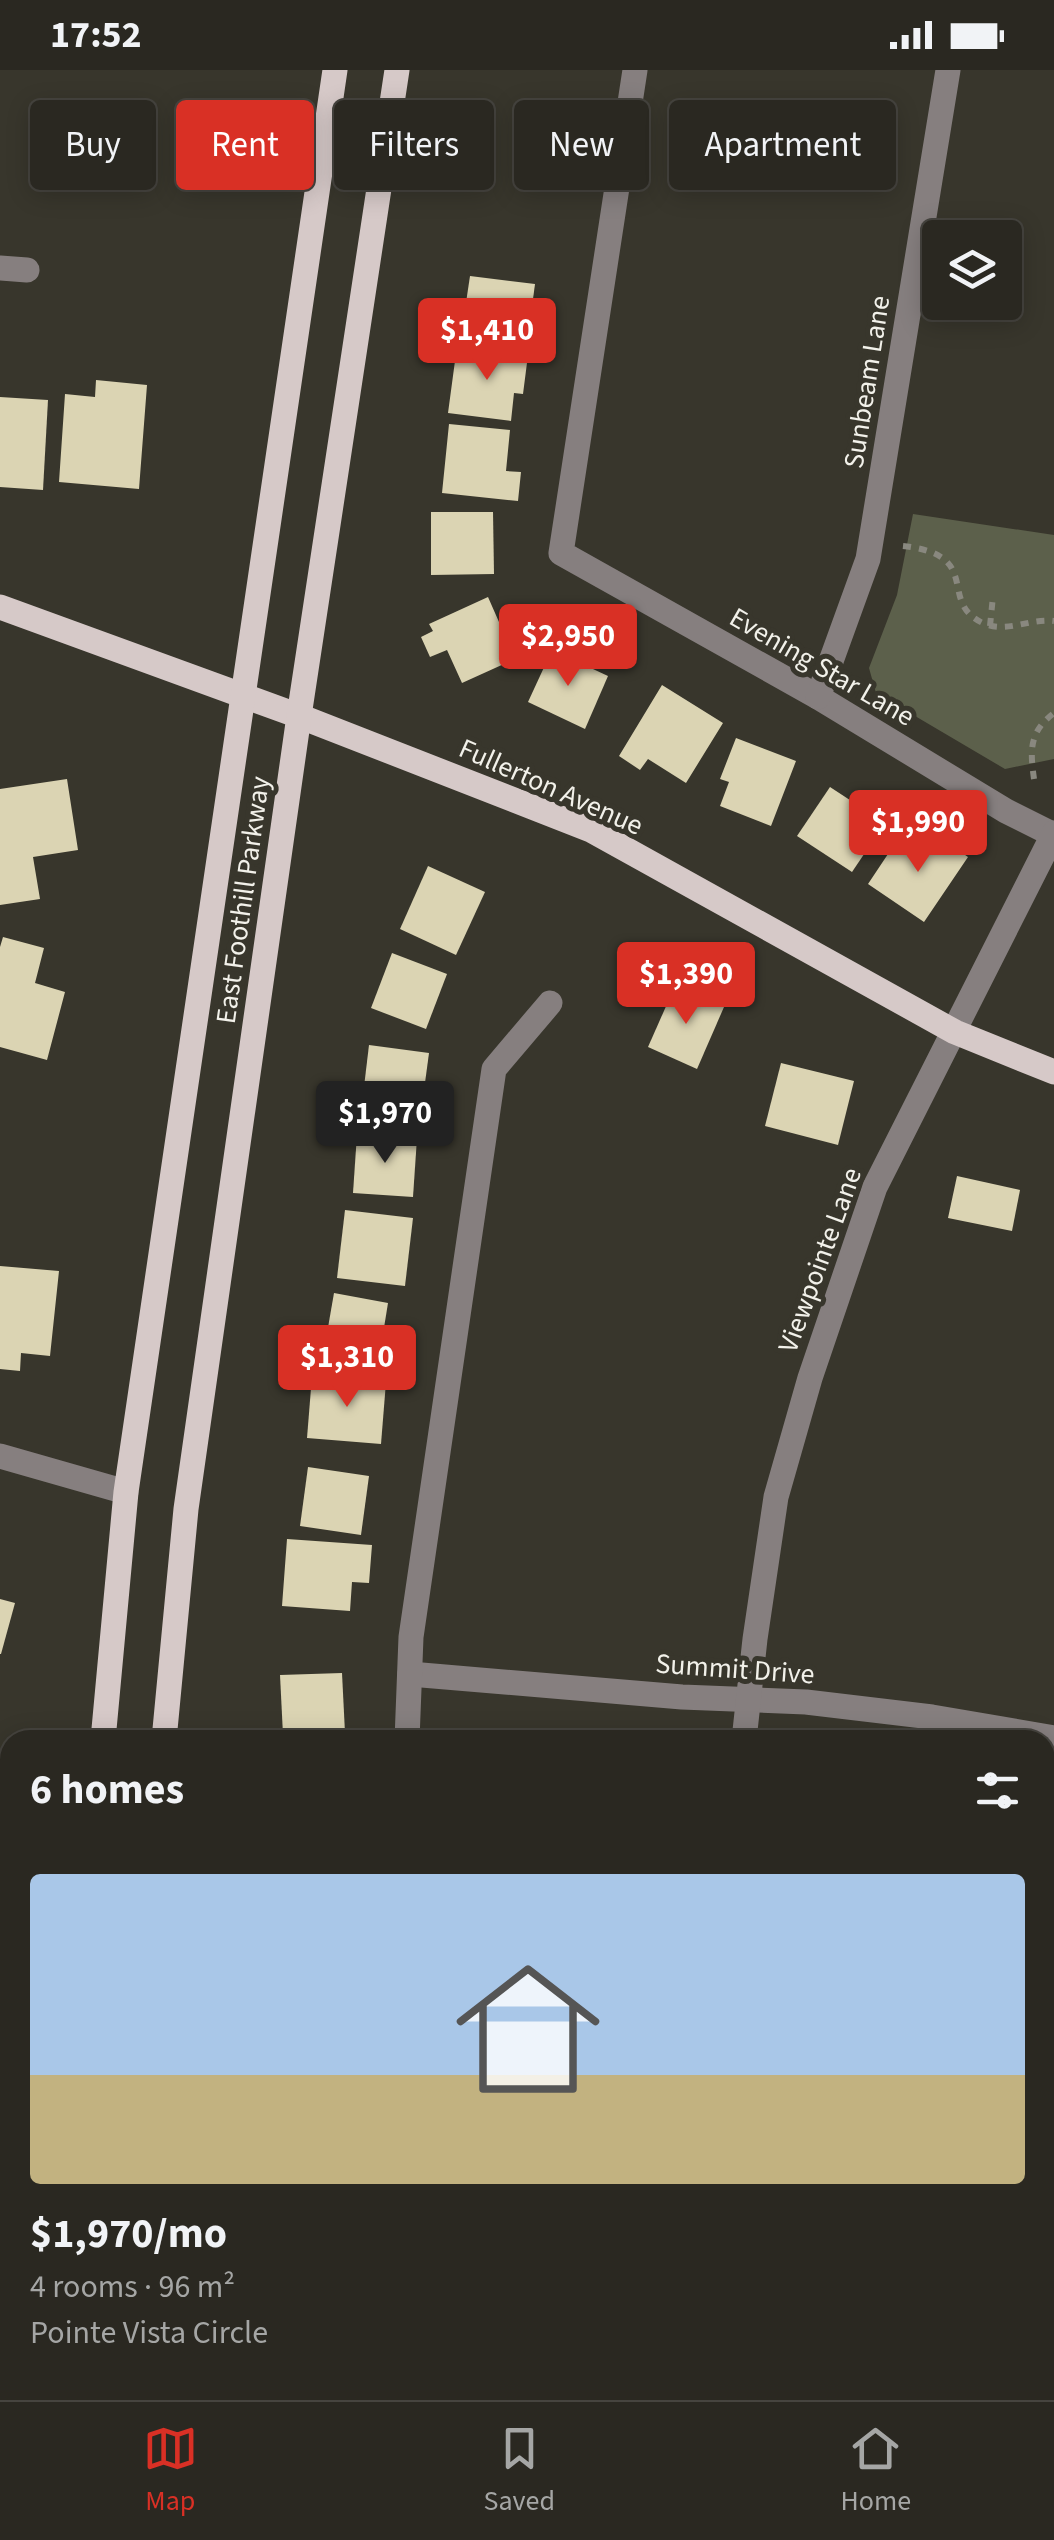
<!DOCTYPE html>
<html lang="en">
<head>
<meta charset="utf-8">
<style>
	:root { --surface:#2a2821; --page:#36342e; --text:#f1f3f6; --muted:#a5a6a5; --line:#46443f; --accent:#d93025 }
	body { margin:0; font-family:"Source Sans 3",sans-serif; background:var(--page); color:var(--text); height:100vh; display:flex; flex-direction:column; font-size:38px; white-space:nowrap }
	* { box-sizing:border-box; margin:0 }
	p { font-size:32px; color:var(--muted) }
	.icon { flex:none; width:55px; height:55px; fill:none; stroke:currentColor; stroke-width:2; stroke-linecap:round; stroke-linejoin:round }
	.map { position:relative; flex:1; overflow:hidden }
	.side { position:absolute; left:0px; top:1660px; width:1055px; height:670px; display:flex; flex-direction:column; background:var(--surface); border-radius:30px 30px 0 0; box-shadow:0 5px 25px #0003,0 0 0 2px var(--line) }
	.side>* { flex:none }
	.banner { position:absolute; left:30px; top:30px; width:995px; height:90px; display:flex; gap:20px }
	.controls { position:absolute; left:922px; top:150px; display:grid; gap:20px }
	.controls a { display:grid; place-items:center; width:100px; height:100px; border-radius:10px; background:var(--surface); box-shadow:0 5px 25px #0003,0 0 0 2px var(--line); font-size:50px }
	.price { position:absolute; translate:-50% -85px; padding:0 22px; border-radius:10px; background:var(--accent); color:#fff; font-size:32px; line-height:65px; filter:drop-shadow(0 2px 5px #0008) }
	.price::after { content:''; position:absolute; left:50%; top:60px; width:30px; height:22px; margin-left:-15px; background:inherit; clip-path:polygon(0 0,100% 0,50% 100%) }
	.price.active { background:#222; color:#fff }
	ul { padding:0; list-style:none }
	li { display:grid; align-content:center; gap:20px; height:530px; padding:0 30px }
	li span { display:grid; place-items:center; height:310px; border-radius:10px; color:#555 }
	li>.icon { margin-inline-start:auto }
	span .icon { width:180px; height:180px; fill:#fffc; stroke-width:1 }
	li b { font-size:42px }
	h2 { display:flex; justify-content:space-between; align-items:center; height:120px; padding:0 30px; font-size:42px }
	.pill { padding:0 35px; border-radius:10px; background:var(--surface); box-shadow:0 5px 25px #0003,0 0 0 2px var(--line); font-size:35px; line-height:90px }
	.pill.active { background:var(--accent); color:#fff }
	.status { display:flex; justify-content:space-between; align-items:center; height:70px; padding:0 50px; background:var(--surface); direction:ltr }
	.status svg { height:28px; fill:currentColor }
	.dock { display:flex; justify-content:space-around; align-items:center; height:140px; border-top:2px solid var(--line); background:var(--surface); font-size:28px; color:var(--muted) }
	.dock a { display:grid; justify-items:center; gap:5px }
	.dock .active { color:var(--accent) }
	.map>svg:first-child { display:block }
	.green { fill:#5c604b }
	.building { fill:#dbd4b3 }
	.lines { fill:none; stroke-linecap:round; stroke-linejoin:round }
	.path { stroke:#89887f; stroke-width:6; stroke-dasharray:8 8; stroke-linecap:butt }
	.minor { stroke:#867f7f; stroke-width:25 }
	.major { stroke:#d6c9c8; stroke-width:25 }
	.labels { text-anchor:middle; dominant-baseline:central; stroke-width:10; stroke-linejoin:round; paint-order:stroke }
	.street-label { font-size:28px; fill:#f2f1ea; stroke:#38362c }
</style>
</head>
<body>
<div class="status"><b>17:52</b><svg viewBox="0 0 49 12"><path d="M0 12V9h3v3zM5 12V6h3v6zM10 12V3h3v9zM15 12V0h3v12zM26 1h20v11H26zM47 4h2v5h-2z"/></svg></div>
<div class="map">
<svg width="1054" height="2330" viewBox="0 0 1054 2330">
	<rect width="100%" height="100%" fill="#38362c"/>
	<path class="green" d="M913,444l141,21v224l-49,10 -129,-76 -7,-25 28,-73z"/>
	<g class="building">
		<path d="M470,206l65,8 -8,60 -66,-8z"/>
		<path d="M457,276l71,9 -5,39 -9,-1 -3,28 -63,-8z"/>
		<path d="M96,310l51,5 -8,104 -80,-7 6,-88 30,3z"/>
		<path d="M0,327l48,3 -5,90 -43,-3z"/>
		<path d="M449,354l61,6 -4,41 15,1 -3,29 -76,-8z"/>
		<path d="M431,442h62l1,62 -63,1z"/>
		<path d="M488,527l11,25 13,-6 16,37 -66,30 -15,-33 -17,7 -9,-20 12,-6 -4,-7z"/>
		<path d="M552,580l56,26 -23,53 -57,-27z"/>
		<path d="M662,615l61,38 -37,60 -38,-24 -8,11 -21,-14z"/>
		<path d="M736,668l60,23 -25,65 -51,-20 9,-24 -9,-3z"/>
		<path d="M67,709l11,71 -45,7 7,42 -40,6v-116z"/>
		<path d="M830,717l55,36 -33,49 -55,-36z"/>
		<path d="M902,763l27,19 10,-15 29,20 -44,65 -56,-38z"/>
		<path d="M428,796l57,26 -29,63 -56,-26z"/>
		<path d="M3,867l41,11 -9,35 30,9 -18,68 -47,-13v-100z"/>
		<path d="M392,883l55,21 -21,55 -55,-21z"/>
		<path d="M675,916l49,21 -27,62 -49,-22z"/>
		<path d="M369,975l60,8 -9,67 -59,-8z"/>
		<path d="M781,993l73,18 -16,64 -73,-19z"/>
		<path d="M357,1064l60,4 -4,59 -60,-4z"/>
		<path d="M957,1106l63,14 -8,41 -64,-13z"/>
		<path d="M345,1140l68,8 -8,68 -68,-8z"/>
		<path d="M0,1196l59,5 -9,85 -29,-3 -1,18 -20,-2z"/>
		<path d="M334,1223l54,10 -11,68 -55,-9z"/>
		<path d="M312,1306l74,6 -5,62 -74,-6z"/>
		<path d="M308,1397l61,9 -8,59 -61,-9z"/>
		<path d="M287,1469l85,6 -3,38 -17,-1 -2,29 -68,-5z"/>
		<path d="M0,1529l15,4 -14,51h-1z"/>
		<path d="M342,1603l3,60 -62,2 -3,-60z"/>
	</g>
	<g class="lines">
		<g class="path">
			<path d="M903,476c83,9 32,57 82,78 23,9 45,-6 69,-3"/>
			<path d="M990,556l3,-30"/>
			<path d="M1034,709c-4,-29 -5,-47 20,-66"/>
		</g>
		<g class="minor">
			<path d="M635,0l-74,483 257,144 188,114 48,24"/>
			<path d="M0,198l27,2"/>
			<path d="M818,627l50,-138 80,-489"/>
			<path d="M0,1386l126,36"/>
			<path d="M410,1604l272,23 124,5 126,15 122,21"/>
			<path d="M407,1670l4,-103 83,-568 56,-66"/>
			<path d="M744,1670l11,-101 21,-142 34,-119 65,-191 179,-354"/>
			<path d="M0,2299l10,-1"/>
			<path d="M427,2320l1,10"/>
			<path d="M755,2320v10"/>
		</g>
		<g class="major">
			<path d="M0,537l299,109 292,114 364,202 99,40"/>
			<path d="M103,1670l23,-248 209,-1422"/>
			<path d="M164,1670l22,-231 113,-793 98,-646"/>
			<path d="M130,2320l1,10"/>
			<path d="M191,2320l1,10"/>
		</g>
	</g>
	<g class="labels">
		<g class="street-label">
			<text transform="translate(867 312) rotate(-81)">Sunbeam Lane</text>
			<text transform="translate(822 597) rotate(30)">Evening Star Lane</text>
			<text transform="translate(551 717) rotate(24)">Fullerton Avenue</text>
			<text transform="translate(243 830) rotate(-82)">East Foothill Parkway</text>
			<text transform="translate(820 1190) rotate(-70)">Viewpointe Lane</text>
			<text transform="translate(735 1599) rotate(4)">Summit Drive</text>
		</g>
	</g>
</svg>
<div class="controls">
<a><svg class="icon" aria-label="layers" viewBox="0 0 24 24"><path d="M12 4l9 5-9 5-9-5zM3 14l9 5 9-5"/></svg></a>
</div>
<b class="price" style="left:487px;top:313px">$1,410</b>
<b class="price" style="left:568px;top:619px">$2,950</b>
<b class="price" style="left:918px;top:805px">$1,990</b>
<b class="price" style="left:686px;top:957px">$1,390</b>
<b class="price active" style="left:385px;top:1096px">$1,970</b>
<b class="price" style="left:347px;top:1340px">$1,310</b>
<div class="banner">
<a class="pill">Buy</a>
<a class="pill active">Rent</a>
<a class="pill">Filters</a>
<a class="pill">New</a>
<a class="pill">Apartment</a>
</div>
<section class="side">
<h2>6 homes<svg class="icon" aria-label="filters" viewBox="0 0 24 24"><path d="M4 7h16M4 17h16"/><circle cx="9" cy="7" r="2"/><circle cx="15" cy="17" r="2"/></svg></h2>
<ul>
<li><span style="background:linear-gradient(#a9c7e8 65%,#c2b280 0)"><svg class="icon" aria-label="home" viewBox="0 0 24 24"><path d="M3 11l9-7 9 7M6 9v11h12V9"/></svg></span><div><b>$1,970/mo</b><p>4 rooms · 96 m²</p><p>Pointe Vista Circle</p></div></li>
</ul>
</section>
</div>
<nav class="dock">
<a class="active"><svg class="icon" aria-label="map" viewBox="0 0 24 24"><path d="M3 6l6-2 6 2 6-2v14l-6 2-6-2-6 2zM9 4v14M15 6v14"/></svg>Map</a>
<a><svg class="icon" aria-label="saved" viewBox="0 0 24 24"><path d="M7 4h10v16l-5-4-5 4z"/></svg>Saved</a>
<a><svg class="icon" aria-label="home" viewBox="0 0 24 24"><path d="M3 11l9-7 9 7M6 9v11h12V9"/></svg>Home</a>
</nav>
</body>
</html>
